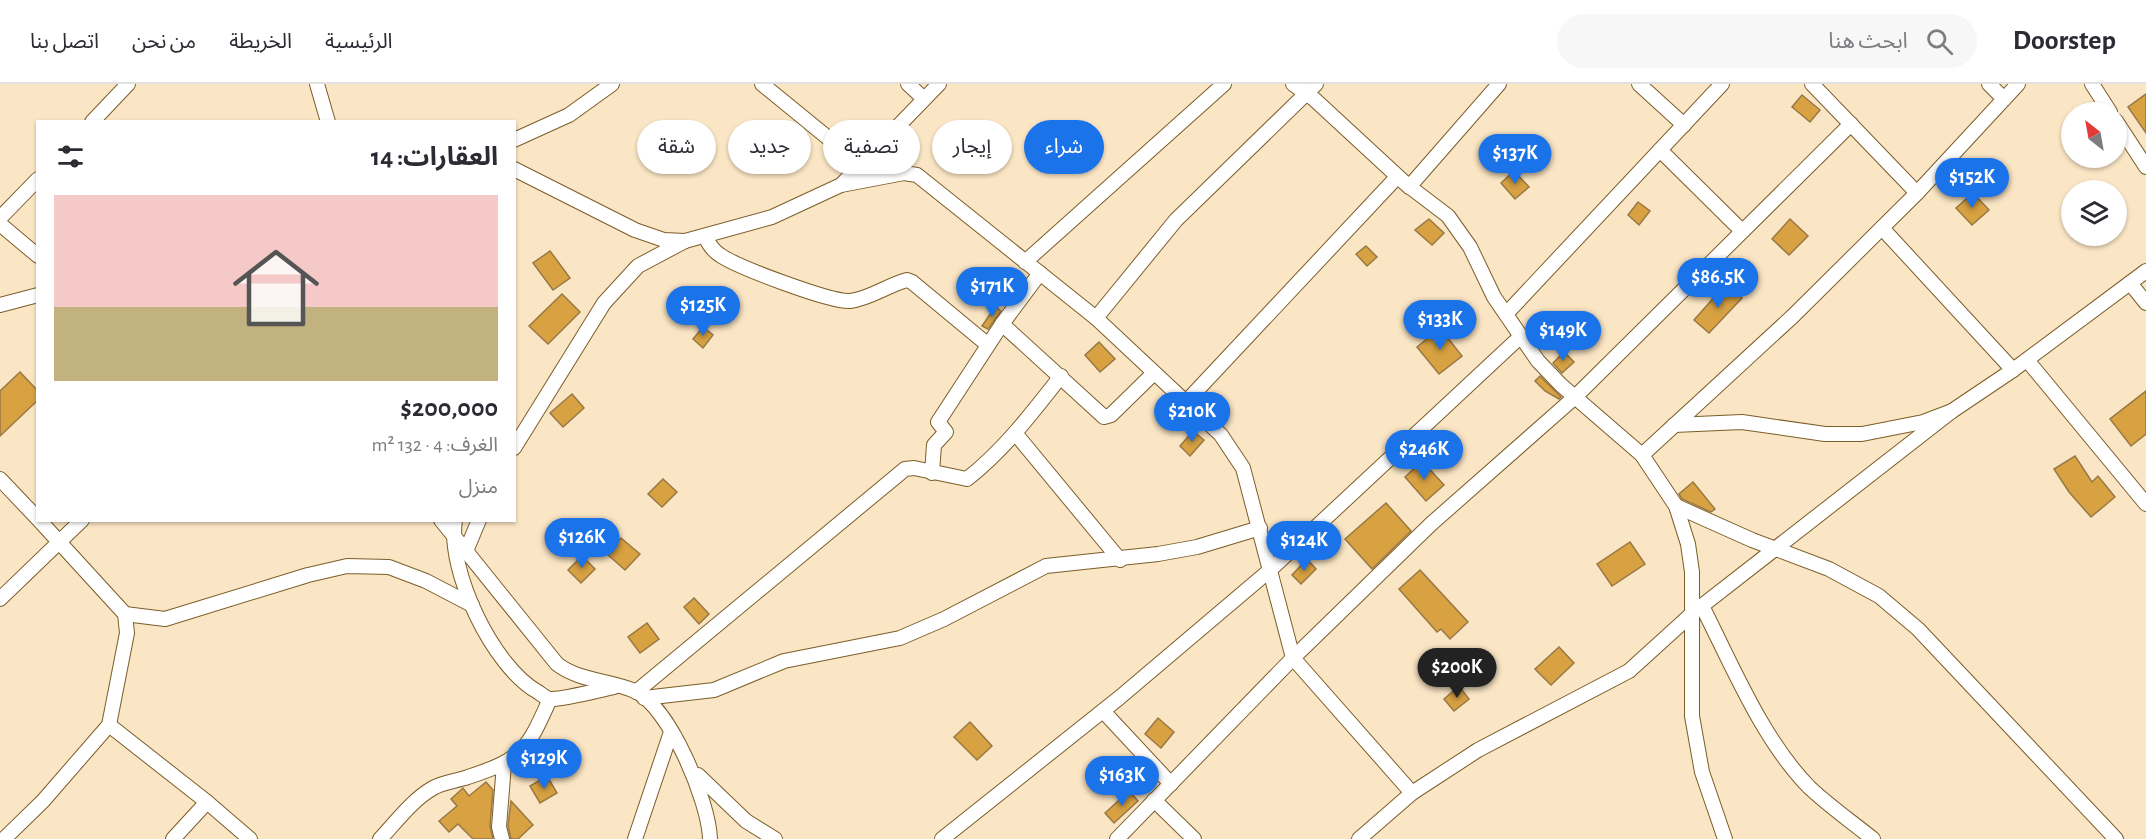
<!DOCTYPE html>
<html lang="ar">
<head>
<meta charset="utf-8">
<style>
	:root { --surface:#fff; --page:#f7f7f7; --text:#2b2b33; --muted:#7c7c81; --line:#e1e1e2; --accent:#1a73e8 }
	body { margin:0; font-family:"Alegreya Sans","Noto Sans Arabic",sans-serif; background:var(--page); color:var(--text); direction:rtl; height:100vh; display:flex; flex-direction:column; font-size:22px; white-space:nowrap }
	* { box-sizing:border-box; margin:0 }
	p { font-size:20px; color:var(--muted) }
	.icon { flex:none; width:33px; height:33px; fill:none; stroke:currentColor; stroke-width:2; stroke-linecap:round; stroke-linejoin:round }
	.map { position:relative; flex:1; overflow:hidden; direction:ltr }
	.details { position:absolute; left:36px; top:36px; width:480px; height:402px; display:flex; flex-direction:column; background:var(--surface); border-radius:0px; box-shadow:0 2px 4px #0004; direction:rtl }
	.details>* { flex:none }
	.banner { position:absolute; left:534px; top:36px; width:570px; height:54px; direction:rtl; display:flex; gap:12px }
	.needle { width:39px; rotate:329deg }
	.buttons { position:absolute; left:2061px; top:18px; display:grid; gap:12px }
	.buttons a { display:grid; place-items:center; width:66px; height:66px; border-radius:50%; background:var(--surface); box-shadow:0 2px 4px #0004; font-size:30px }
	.price { position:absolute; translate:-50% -51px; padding:0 14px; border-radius:21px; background:var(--accent); color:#fff; font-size:20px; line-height:39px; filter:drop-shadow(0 2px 3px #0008) }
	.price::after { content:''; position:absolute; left:50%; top:36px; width:18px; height:14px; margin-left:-9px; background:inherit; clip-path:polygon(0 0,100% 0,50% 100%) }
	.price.current { background:#222; color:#fff }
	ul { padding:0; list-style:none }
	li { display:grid; align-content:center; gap:12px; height:318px; padding:0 18px }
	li+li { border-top:2px solid var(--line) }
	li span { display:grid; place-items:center; height:186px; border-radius:0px; color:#555 }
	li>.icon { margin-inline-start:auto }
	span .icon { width:108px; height:108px; fill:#fffc; stroke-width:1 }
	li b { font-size:26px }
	h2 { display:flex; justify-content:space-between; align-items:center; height:72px; padding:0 18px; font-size:26px }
	.tag { padding:0 21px; border-radius:27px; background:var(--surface); box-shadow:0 2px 4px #0004; font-size:21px; line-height:54px }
	.tag.current { background:var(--accent); color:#fff }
	header { display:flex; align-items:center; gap:36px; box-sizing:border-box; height:84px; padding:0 30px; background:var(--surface); border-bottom:2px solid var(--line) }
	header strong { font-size:28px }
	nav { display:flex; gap:33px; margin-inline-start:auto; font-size:21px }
	.search { width:420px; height:54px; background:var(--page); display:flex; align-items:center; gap:15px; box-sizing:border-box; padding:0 21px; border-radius:33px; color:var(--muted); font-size:22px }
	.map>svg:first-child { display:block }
	.building { fill:#d8a243; stroke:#997844; stroke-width:1.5 }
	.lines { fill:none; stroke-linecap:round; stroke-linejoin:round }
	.street-casing { stroke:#7c5d28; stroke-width:16 }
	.street { stroke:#fff; stroke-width:14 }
</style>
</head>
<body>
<header>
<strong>Doorstep</strong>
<div class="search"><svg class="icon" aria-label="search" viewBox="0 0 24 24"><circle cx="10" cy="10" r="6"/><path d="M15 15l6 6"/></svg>ابحث هنا</div>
<nav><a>الرئيسية</a><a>الخريطة</a><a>من نحن</a><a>اتصل بنا</a></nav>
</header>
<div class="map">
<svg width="2146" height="755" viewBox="0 0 2146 755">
	<rect width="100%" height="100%" fill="#fae5c4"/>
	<g class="building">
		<path d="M2146,10v39l-18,-26z"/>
		<path d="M1802,11l18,15 -10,12 -18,-15z"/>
		<path d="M1514,87l15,16 -14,12 -14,-16z"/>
		<path d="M1973,109l16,17 -17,15 -16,-17z"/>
		<path d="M1638,118l12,9 -11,14 -11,-10z"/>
		<path d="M1429,135l15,14 -12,12 -17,-15z"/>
		<path d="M1790,135l18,17 -19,19 -17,-16z"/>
		<path d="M1366,162l11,11 -10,9 -11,-12z"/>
		<path d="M550,167l20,27 -17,12 -20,-27z"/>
		<path d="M1726,200l16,14 -33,35 -15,-13z"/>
		<path d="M562,210l18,18 -32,32 -19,-18z"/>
		<path d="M995,223l6,4 -13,18 -6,-3z"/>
		<path d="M703,243l10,8 -10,13 -10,-9z"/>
		<path d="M1440,244l22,28 -23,18 -22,-27z"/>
		<path d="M1099,258l16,17 -15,13 -15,-17z"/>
		<path d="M1564,268l10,10 -12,11 -9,-10z"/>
		<path d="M20,288l18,19v9l-38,36v-45z"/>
		<path d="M1540,292l21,21 -2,2 -14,-8 -10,-10z"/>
		<path d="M2146,307v43l-15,12 -21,-27z"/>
		<path d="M572,310l12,14 -21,19 -13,-14z"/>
		<path d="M1193,347l11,9 -14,16 -10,-10z"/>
		<path d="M2075,372l17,26 6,-6 17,21 -24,20 -22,-25 -15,-23z"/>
		<path d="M1422,377l22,24 -18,16 -21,-24z"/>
		<path d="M663,395l14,13 -15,15 -14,-13z"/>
		<path d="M1693,398l22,27 -4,3 -29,-13 -3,-5z"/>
		<path d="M1386,419l25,28 -39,38 -27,-30z"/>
		<path d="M621,454l19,16 -15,16 -18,-16z"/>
		<path d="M1630,458l15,22 -33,22 -15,-22z"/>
		<path d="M582,472l13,13 -14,14 -13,-13z"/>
		<path d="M1307,475l9,10 -15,15 -9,-9z"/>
		<path d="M1420,486l48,52 -18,17 -9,-10 -4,3 -38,-43z"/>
		<path d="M694,514l15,16 -10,10 -15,-17z"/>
		<path d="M647,539l12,16 -19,14 -12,-16z"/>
		<path d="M1559,563l15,16 -23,22 -16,-16z"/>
		<path d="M1459,602l10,13 -15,12 -10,-12z"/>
		<path d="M1158,634l16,14 -13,16 -16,-14z"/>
		<path d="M970,638l22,24 -15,14 -23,-23z"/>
		<path d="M547,692l10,17 -17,10 -10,-17z"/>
		<path d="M486,698l7,8 -3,36 3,13h-20l-15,-15 -9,8 -10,-11 18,-15 -6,-7 12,-11 6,8z"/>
		<path d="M1129,707l9,10 -24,22 -9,-10z"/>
		<path d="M511,717l22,24 -15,14h-7l-3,-13z"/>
	</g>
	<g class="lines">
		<defs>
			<g id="street">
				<path d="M317,0l11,38"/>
				<path d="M762,0l98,80"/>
				<path d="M908,0l15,14"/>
				<path d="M1293,0l21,15 92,85 42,32 22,31 24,50 44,64 23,24 81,70 34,51 12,38 4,28v144l10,56 23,67"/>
				<path d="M1639,0l45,41"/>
				<path d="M1812,0l105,109"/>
				<path d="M1989,0l15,15"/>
				<path d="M2092,0l18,28"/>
				<path d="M2116,37l30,46"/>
				<path d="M92,38l36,-38"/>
				<path d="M514,56l55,-25 43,-31"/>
				<path d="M1660,66l82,81"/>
				<path d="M514,85l121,61 29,10 21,1 87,-24 69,-32 63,-12 13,2 179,143 125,117 22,33 50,190 119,135"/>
				<path d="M841,101l98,-101"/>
				<path d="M1409,103l90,-103"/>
				<path d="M0,134l38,-39"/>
				<path d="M0,140l38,32"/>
				<path d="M1882,144l131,142"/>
				<path d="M705,153c4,7 8,14 15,18 17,12 110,47 130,46 19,-2 38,-16 57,-21l5,2 76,63"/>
				<path d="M1025,178l199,-178"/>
				<path d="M2130,199l16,20"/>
				<path d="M0,221l38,-10"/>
				<path d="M1506,230l216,-230"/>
				<path d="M1096,234l80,-98 140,-136"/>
				<path d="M1002,240l102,93 7,-2 43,-42"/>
				<path d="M2027,276l119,144"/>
				<path d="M1186,318l211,-225"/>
				<path d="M1674,341l68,-3 83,12h37l61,-12 29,-11 61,-41 133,-99"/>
				<path d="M1015,349l105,127"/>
				<path d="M514,364l90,-145 34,-37 47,-25"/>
				<path d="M1642,371l151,-139 124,-123 101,-109"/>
				<path d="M932,389l2,-28 12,-13 -8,-10 64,-98 38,-51"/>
				<path d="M0,395l38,40"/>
				<path d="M1676,422l76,34 77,29 50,27 39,33 198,210"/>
				<path d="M441,436l116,144c22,17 52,16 78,27 35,16 74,111 75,148"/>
				<path d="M455,436c-8,51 38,147 83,172 3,2 8,6 12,7 11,1 50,-9 64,-12"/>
				<path d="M466,467l13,-31"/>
				<path d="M0,515l82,-79"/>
				<path d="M1702,522c30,59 60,133 107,181 20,19 43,35 64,52"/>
				<path d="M125,530l40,5 143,-44 39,-9 42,1 37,14 46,24"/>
				<path d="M636,608l269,-223 9,-1 53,11c37,-29 65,-66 94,-103"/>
				<path d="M644,614l70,-8 70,-29 116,-23 44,-19 102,-53 112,-12 39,-7 63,-19"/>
				<path d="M1103,627l68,73"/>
				<path d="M109,641l98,77 43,37"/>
				<path d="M698,691l48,46 29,18"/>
				<path d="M1154,716l40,39"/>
				<path d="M4,755l39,-38 66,-76 18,-92 -2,-19 -86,-94"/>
				<path d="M173,755l34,-37"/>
				<path d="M380,755c16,-17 32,-39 53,-51 10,-6 24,-7 35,-11 55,-18 59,-27 82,-78"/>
				<path d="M502,755l-3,-12 5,-63"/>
				<path d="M635,755l36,-107"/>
				<path d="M942,755l177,-141 151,-128 250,-233"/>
				<path d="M1117,755l176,-181 138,-134 144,-127 276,-273"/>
				<path d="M1359,755l53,-46 66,-43 151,-79 65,-59 258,-201"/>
			</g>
		</defs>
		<use href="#street" class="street-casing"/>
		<use href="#street" class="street"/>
	</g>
</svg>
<div class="buttons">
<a><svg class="needle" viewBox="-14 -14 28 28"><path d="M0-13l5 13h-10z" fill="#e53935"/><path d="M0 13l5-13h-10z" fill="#7c7c81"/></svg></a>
<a><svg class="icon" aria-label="layers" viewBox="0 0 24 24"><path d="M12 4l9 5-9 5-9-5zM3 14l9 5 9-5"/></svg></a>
</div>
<b class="price" style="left:1515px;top:101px">$137K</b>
<b class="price" style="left:1972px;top:125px">$152K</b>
<b class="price" style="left:1718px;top:225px">$86.5K</b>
<b class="price" style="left:992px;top:234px">$171K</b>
<b class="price" style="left:703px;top:253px">$125K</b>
<b class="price" style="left:1440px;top:267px">$133K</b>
<b class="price" style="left:1563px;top:278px">$149K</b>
<b class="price" style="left:1192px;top:359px">$210K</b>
<b class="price" style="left:1424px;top:397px">$246K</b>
<b class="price" style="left:582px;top:485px">$126K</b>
<b class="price" style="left:1304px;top:488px">$124K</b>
<b class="price current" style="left:1457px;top:615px">$200K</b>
<b class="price" style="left:544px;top:706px">$129K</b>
<b class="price" style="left:1122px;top:723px">$163K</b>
<div class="banner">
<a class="tag current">شراء</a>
<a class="tag">إيجار</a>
<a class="tag">تصفية</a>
<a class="tag">جديد</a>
<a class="tag">شقة</a>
</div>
<section class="details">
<h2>العقارات: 14<svg class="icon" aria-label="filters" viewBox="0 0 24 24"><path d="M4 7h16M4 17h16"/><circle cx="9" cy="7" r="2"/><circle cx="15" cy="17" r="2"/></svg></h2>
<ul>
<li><span style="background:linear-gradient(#f6c9c9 60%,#c2b280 0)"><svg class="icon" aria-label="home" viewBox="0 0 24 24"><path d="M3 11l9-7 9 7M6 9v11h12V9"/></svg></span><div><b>$200,000</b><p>الغرف: 4 · 132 m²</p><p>منزل</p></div></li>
</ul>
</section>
</div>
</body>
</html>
